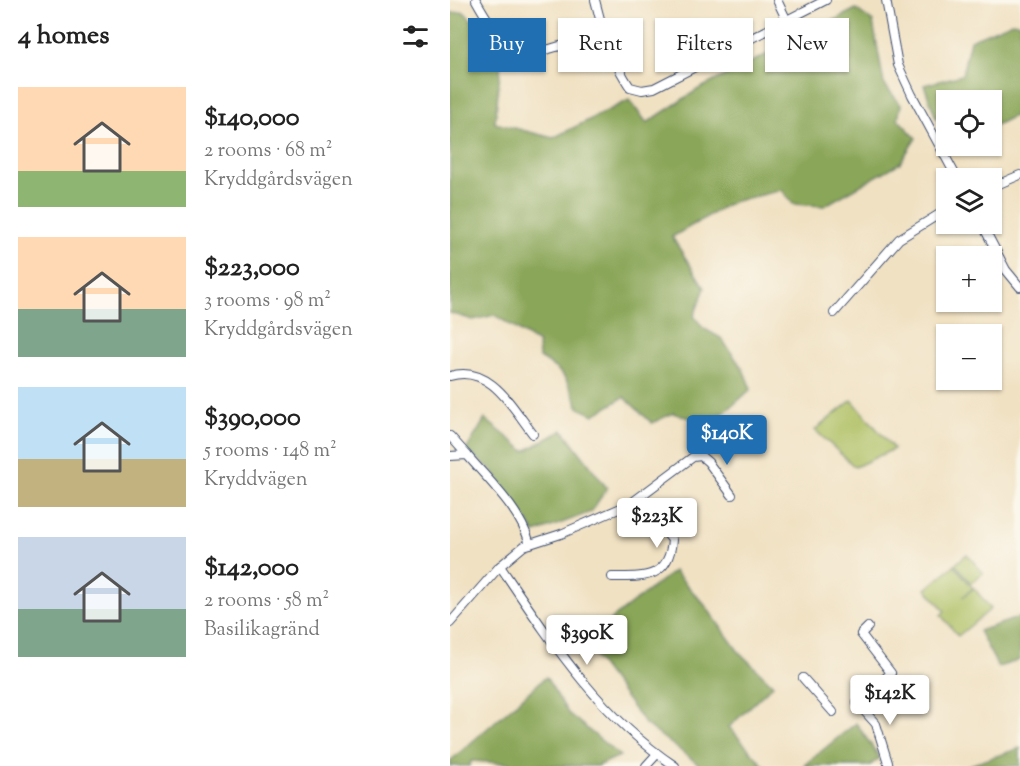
<!DOCTYPE html>
<html lang="en">
<head>
<meta charset="utf-8">
<style>
	:root { --surface:#fff; --page:#f2f2f2; --text:#222; --muted:#767676; --accent:#1f6fb2 }
	body { margin:0; font-family:"Sorts Mill Goudy",serif; background:var(--page); color:var(--text); height:100vh; display:flex; flex-direction:column; font-size:22px; white-space:nowrap }
	* { box-sizing:border-box; margin:0 }
	p { font-size:20px; color:var(--muted) }
	.icon { flex:none; width:33px; height:33px; fill:none; stroke:currentColor; stroke-width:2; stroke-linecap:round; stroke-linejoin:round }
	.map { position:relative; flex:1; overflow:hidden }
	.panel { display:flex; flex-direction:column; background:var(--surface); width:450px }
	.panel>* { flex:none }
	.banner { position:absolute; left:18px; top:18px; width:462px; height:54px; display:flex; gap:12px }
	.controls { position:absolute; left:486px; top:90px; display:grid; gap:12px }
	.controls a { display:grid; place-items:center; width:66px; height:66px; border-radius:0px; background:var(--surface); box-shadow:0 2px 4px #0004; font-size:30px }
	.price { position:absolute; translate:-50% -51px; padding:0 14px; border-radius:6px; background:#fff; color:#222; font-size:20px; line-height:39px; filter:drop-shadow(0 2px 3px #0008) }
	.price::after { content:''; position:absolute; left:50%; top:36px; width:18px; height:14px; margin-left:-9px; background:inherit; clip-path:polygon(0 0,100% 0,50% 100%) }
	.price.on { background:var(--accent); color:#fff }
	ul { padding:0; list-style:none }
	li { display:flex; align-items:center; gap:18px; height:150px; padding:0 18px }
	li span { display:grid; place-items:center; flex:none; width:168px; height:120px; border-radius:0px; color:#555 }
	li>.icon { margin-inline-start:auto }
	span .icon { width:72px; height:72px; fill:#fffc; stroke-width:1 }
	li b { font-size:26px }
	h2 { display:flex; justify-content:space-between; align-items:center; height:72px; padding:0 18px; font-size:26px }
	.tag { padding:0 21px; border-radius:0px; background:var(--surface); box-shadow:0 2px 4px #0004; font-size:21px; line-height:54px }
	.tag.on { background:var(--accent); color:#fff }
	main { display:flex; flex:1; min-height:0 }
	.map>svg:first-child { display:block }
	.green { fill:#aec063; stroke:#647860; stroke-width:1.5 }
	.forest { fill:#8aa659; stroke:#526a5c; stroke-width:1.5 }
	.lines { fill:none; stroke-linecap:round; stroke-linejoin:round }
	.minor-casing { stroke:#3b4a6d; stroke-width:10 }
	.minor { stroke:#fff; stroke-width:8 }
</style>
</head>
<body>
<main>
<section class="panel">
<h2>4 homes<svg class="icon" aria-label="filters" viewBox="0 0 24 24"><path d="M4 7h16M4 17h16"/><circle cx="9" cy="7" r="2"/><circle cx="15" cy="17" r="2"/></svg></h2>
<ul>
<li><span style="background:linear-gradient(#ffd9b3 70%,#8fb573 0)"><svg class="icon" aria-label="home" viewBox="0 0 24 24"><path d="M3 11l9-7 9 7M6 9v11h12V9"/></svg></span><div><b>$140,000</b><p>2 rooms · 68 m²</p><p>Kryddgårdsvägen</p></div></li>
<li><span style="background:linear-gradient(#ffd9b3 60%,#7fa58c 0)"><svg class="icon" aria-label="home" viewBox="0 0 24 24"><path d="M3 11l9-7 9 7M6 9v11h12V9"/></svg></span><div><b>$223,000</b><p>3 rooms · 98 m²</p><p>Kryddgårdsvägen</p></div></li>
<li><span style="background:linear-gradient(#bfe0f5 60%,#c2b280 0)"><svg class="icon" aria-label="home" viewBox="0 0 24 24"><path d="M3 11l9-7 9 7M6 9v11h12V9"/></svg></span><div><b>$390,000</b><p>5 rooms · 148 m²</p><p>Kryddvägen</p></div></li>
<li><span style="background:linear-gradient(#c9d6e8 60%,#7fa58c 0)"><svg class="icon" aria-label="home" viewBox="0 0 24 24"><path d="M3 11l9-7 9 7M6 9v11h12V9"/></svg></span><div><b>$142,000</b><p>2 rooms · 58 m²</p><p>Basilikagränd</p></div></li>
</ul>
</section>
<div class="map">
<svg width="570" height="766" viewBox="0 0 570 766">
	<rect width="100%" height="100%" fill="#fbf7ec"/>
	<filter id="ink" filterUnits="userSpaceOnUse"><feTurbulence type="fractalNoise" baseFrequency=".0167" numOctaves="2"/><feDisplacementMap in="SourceGraphic" scale="12" xChannelSelector="R" yChannelSelector="G"/><feConvolveMatrix kernelMatrix="1 2 1 2 8 2 1 2 1" color-interpolation-filters="sRGB"/></filter>
	<filter id="wash" filterUnits="userSpaceOnUse"><feTurbulence type="fractalNoise" baseFrequency=".008" numOctaves="4" result="noise"/><feDisplacementMap in="SourceGraphic" scale="24" xChannelSelector="R" yChannelSelector="G"/><feGaussianBlur stdDeviation="1.35" result="paint"/><feColorMatrix in="noise" values="0 0 0 0 0 0 0 0 0 0 0 0 0 0 0 0 0 1.4 0 .05"/><feComposite in="paint" operator="in"/></filter>
	<g filter="url(#wash)">
		<rect width="100%" height="100%" fill="#f0e1c2"/>
		<g class="green">
			<path d="M402,400l42,49 -39,18 -40,-37z"/>
			<path d="M517,554l16,19 -12,10 -16,-19z"/>
			<path d="M504,565l19,23 -10,9 11,-9 17,21 -33,27 -17,-21 4,-4 -19,-22z"/>
		</g>
		<g class="forest">
			<path d="M406,9l17,13 11,62 17,21 -3,14 18,19 -16,25 -76,43 -31,-2 -11,-14 -50,12 -60,35 33,51 -11,28 9,12 18,10 22,31 8,20c-29,26 -38,39 -78,24l-21,10 -28,-26 -30,18 -15,-7c-12,-28 -12,-35 -40,-50l-1,-15 -43,-28 -22,5 -23,-7v-300l14,-1 38,39 -7,72 58,15 76,-38 18,23 50,-33z"/>
			<path d="M563,22l7,2v89l-28,14v-27h-46v20l-10,-2 -12,-33 38,-10 8,-35z"/>
			<path d="M35,419l40,32 38,-21 44,58 -16,24 -56,21 -42,-62 -27,-21z"/>
			<path d="M224,571l30,33 35,48 34,33 -44,42 35,39h-63l-56,-42 -62,-83z"/>
			<path d="M570,617v43l-22,7 -19,-36z"/>
			<path d="M96,677l22,36 52,43 -23,10h-47l-79,-5 -1,5h-20v-5z"/>
			<path d="M406,723l24,35 -11,8h-66z"/>
			<path d="M570,748v18h-53z"/>
		</g>
	</g>
	<g filter="url(#ink)">
		<g class="lines">
			<defs>
				<g id="minor">
					<path d="M26,0c14,25 31,56 65,51 9,-2 18,-5 27,-7 8,-2 20,-5 28,-1 16,7 24,30 34,44l12,3 12,-2 172,-88"/>
					<path d="M145,0l5,19 -5,23"/>
					<path d="M327,0l10,21"/>
					<path d="M436,0l12,65 14,30 45,83"/>
					<path d="M542,187l28,-12"/>
					<path d="M532,224l24,46 14,17"/>
					<path d="M384,313l65,-74 47,-29"/>
					<path d="M0,376c40,-12 62,31 83,58"/>
					<path d="M0,436l17,19"/>
					<path d="M0,456l17,-1c23,27 53,54 63,89"/>
					<path d="M50,566c50,74 99,150 175,200"/>
					<path d="M162,577c30,0 57,3 60,-37l-33,-41"/>
					<path d="M0,623l50,-57 24,-20 37,-12 69,-30 63,-47 8,-1 7,6 24,33"/>
					<path d="M418,627l-7,7 30,39 -34,30 19,21 13,42"/>
					<path d="M353,678l30,34"/>
					<path d="M196,766l11,-12"/>
				</g>
			</defs>
			<use href="#minor" class="minor-casing"/>
			<use href="#minor" class="minor"/>
		</g>
	</g>
</svg>
<div class="controls">
<a><svg class="icon" aria-label="locate" viewBox="0 0 24 24"><circle cx="12" cy="12" r="6"/><path d="M12 2v4M12 18v4M2 12h4M18 12h4"/></svg></a>
<a><svg class="icon" aria-label="layers" viewBox="0 0 24 24"><path d="M12 4l9 5-9 5-9-5zM3 14l9 5 9-5"/></svg></a>
<a>+</a>
<a>−</a>
</div>
<b class="price on" style="left:277px;top:466px">$140K</b>
<b class="price" style="left:207px;top:549px">$223K</b>
<b class="price" style="left:137px;top:666px">$390K</b>
<b class="price" style="left:440px;top:726px">$142K</b>
<div class="banner">
<a class="tag on">Buy</a>
<a class="tag">Rent</a>
<a class="tag">Filters</a>
<a class="tag">New</a>
</div>
</div>
</main>
</body>
</html>
